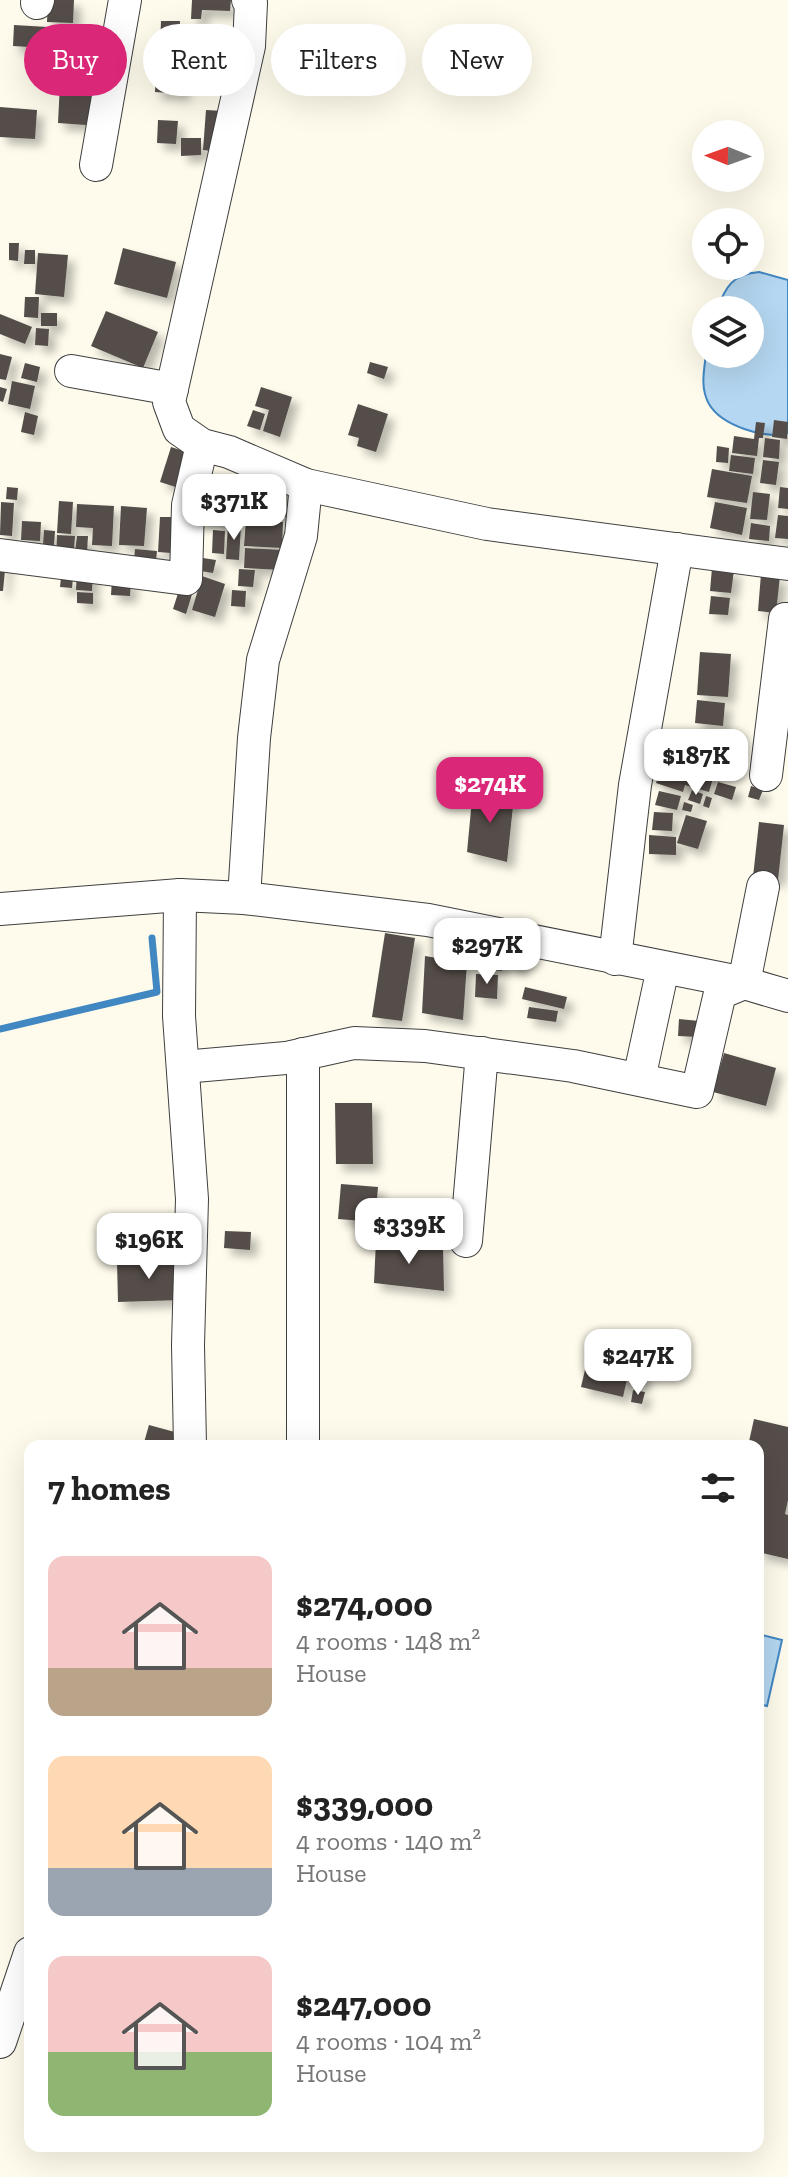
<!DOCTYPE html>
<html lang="en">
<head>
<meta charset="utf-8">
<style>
	:root { --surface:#fff; --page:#f2f2f2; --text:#222; --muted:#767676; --accent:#db2777 }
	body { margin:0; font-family:"Zilla Slab",serif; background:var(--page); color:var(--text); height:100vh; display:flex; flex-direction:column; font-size:30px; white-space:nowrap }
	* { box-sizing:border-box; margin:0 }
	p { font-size:26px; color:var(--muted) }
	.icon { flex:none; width:44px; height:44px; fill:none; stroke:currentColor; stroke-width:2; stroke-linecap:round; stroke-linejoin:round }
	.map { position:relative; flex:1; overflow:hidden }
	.side { position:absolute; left:24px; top:1440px; width:740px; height:712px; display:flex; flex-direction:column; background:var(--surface); border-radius:16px; box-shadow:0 8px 32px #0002 }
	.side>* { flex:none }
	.hud { position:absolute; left:24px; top:24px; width:740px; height:72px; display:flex; gap:16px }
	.needle { width:52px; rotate:271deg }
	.controls { position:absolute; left:692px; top:120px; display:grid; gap:16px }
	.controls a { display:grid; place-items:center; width:72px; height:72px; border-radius:50%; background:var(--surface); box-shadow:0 8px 32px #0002; font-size:40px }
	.price { position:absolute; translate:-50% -68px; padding:0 18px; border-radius:16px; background:#fff; color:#222; font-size:26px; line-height:52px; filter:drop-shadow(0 2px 4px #0008) }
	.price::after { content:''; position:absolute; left:50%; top:48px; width:24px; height:18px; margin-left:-12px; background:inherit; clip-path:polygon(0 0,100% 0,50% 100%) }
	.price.on { background:var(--accent); color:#fff }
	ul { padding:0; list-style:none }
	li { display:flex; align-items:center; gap:24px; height:200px; padding:0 24px }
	li span { display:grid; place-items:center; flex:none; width:224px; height:160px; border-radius:16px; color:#555 }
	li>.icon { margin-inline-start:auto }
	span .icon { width:96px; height:96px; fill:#fffc; stroke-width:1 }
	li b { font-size:34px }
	h2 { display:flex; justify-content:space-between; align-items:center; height:96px; padding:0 24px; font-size:34px }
	.chip { padding:0 28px; border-radius:36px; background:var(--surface); box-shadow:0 8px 32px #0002; font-size:28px; line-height:72px }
	.chip.on { background:var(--accent); color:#fff }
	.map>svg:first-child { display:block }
	.water { fill:#b5d7f1; stroke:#4187c2; stroke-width:2 }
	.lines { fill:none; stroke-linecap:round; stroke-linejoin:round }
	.stream { stroke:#4187c2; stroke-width:7 }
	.building { fill:#544e49; filter:url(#shadow) }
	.minor-casing { stroke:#3f3f3f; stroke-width:34 }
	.minor { stroke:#fff; stroke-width:32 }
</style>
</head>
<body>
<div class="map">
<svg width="788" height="2177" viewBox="0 0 788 2177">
	<defs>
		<filter id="shadow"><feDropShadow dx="7" dy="7" stdDeviation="4" flood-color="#0004"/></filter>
	</defs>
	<rect width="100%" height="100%" fill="#fefbec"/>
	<g class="water">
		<path d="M759,272l29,8v153c-23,7 -67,-8 -79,-29 -9,-16 -5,-33 -3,-50h44v-44h-33c8,-23 16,-36 42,-38z"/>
		<path d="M758,1634l24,6 -15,66 -9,-2z"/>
	</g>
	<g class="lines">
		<path class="stream" d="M0,1029l157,-37 -5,-54"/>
	</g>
	<g class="building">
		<path d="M48,0h26l-1,23 -26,-1z"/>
		<path d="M192,0h39l-1,11 -28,-1 -1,9h-10z"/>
		<path d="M161,21h19l-1,24h-19z"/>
		<path d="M14,25l34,2 -2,21 -33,-2z"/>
		<path d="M187,27l57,8 -4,28 -57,-8z"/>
		<path d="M50,29l29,3 -3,30 -29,-3z"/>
		<path d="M81,45l30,2 -1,25 -31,-1z"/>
		<path d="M156,61l29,2 -2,31 -28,-2z"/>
		<path d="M60,84l42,3 -2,39 -42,-3z"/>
		<path d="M0,107l37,3 -2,29 -35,-2z"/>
		<path d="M206,110l18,1 -4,41 -17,-2z"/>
		<path d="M158,120l20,1 -2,23 -19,-1z"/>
		<path d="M181,138h20v17l-20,1z"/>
		<path d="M9,243h10l-1,18 -9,-1z"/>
		<path d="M123,248l53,14 -9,36 -53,-14z"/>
		<path d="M25,250h10v14h-11z"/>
		<path d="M38,253l30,2 -4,42 -29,-3z"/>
		<path d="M25,297h14l-1,21 -14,-1z"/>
		<path d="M106,311l52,21 -15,36 -52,-22z"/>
		<rect x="41" y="313" width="16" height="13"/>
		<path d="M0,314l32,13 -7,17 -25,-10z"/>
		<path d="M36,328l13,1 -1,17 -13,-1z"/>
		<path d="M0,354l12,3 -6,23 -6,-1z"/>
		<path d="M370,362l18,5 -4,12 -17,-6z"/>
		<path d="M25,363l15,4 -3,15 -16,-4z"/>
		<path d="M12,381l23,5 -5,23 -22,-5z"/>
		<path d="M0,387l7,2 -4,13 -3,-1z"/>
		<path d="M261,387l31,10 -12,40 -17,-6 6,-21 -14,-4z"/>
		<path d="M358,404l30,10 -12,38 -19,-6 2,-8 -11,-3z"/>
		<path d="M253,410l12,4 -5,16 -13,-4z"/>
		<path d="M25,412l13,4 -4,19 -13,-3z"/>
		<path d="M774,420l14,2 -1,17 -15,-2z"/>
		<path d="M756,422l9,1 -2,15h-4l-2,18 -25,-3 2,-17 20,3z"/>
		<path d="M765,438l15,2 -1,19 -16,-2z"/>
		<path d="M717,446l12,2 -1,15 -12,-1z"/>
		<path d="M171,447l25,8 -11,35 -25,-8z"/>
		<path d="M731,455l24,3 -2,16 -24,-3z"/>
		<path d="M763,460l16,2 -3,23 -16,-2z"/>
		<path d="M712,469l40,7 -5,27 -40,-6z"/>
		<path d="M202,477l34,4 -6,42 -33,-4z"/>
		<path d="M249,478l38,3 -1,36 -39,-2z"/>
		<path d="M7,487l11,1 -1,12 -11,-1z"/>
		<path d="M780,487l8,1v21l-10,-1z"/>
		<path d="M753,492l17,2 -3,26 -17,-1z"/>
		<path d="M59,501l14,1 -2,32 -14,-1z"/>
		<path d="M1,502l13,1 -2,33 -12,-1z"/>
		<path d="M715,502l32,6 -5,27 -32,-7z"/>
		<path d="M77,504l37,2 -2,40 -20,-1 1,-17 -17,-1z"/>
		<path d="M121,506l26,2 -3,38 -25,-1z"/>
		<path d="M778,515l10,1v23l-13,-1z"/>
		<path d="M160,517h13l-2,36 -13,-1z"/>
		<path d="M246,520l37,2 -1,26 -38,-2z"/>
		<path d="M22,521l19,1 -1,19 -19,-1z"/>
		<path d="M751,523l19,3 -1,15 -20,-2z"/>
		<path d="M228,524l13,1 -2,35 -13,-1z"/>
		<path d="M44,530l11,1 -1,14h-11z"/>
		<path d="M213,530l12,1 -1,23 -12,-1z"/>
		<path d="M57,535l18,1 -2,27 -17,-1z"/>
		<path d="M77,536h11l-1,17 -12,-1z"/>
		<path d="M245,548l38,2 -1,20 -38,-2z"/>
		<path d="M135,549l22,2 -2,20 -22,-2z"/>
		<path d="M196,557l20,3 -3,13 -19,-3z"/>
		<path d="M0,559l6,1 -3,31h-3z"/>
		<path d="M712,568l22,2 -3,23 -21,-2z"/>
		<path d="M77,569l16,1 -1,21 -16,-1z"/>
		<path d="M239,569l16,1 -2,17 -15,-1z"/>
		<path d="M761,574l19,2 -4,37 -18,-2z"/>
		<path d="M202,576l23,8 -10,33 -23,-7z"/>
		<path d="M61,577l12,1 -1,10 -12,-1z"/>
		<path d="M112,579l19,1 -1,16 -19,-1z"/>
		<path d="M180,587l13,4 -7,23 -13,-5z"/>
		<path d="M232,590l14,1 -1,16 -14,-1z"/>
		<path d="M77,592l16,1v11l-16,-1z"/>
		<path d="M711,596l19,2 -2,17 -19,-1z"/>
		<path d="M700,652l31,2 -3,43 -31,-2z"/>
		<path d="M697,700l28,3 -2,23 -28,-3z"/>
		<path d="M686,748l33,10 -10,34 -24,-7 -2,7 -27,-9 4,-13 18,5z"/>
		<path d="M662,750h13l-1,16 -13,-1z"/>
		<path d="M718,782l18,5 -4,13 -18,-6z"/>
		<path d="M751,786l12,4 -4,10 -11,-3z"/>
		<path d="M473,789l41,8 -7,65 -40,-10z"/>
		<path d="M692,790l11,4 -3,10 -12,-4z"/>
		<path d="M659,791l22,5 -4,14 -22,-5z"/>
		<path d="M706,796l6,2 -3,10 -6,-2z"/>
		<path d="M684,802l9,3 -2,7 -9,-2z"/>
		<path d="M654,812l19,1 -1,18 -20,-1z"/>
		<path d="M686,815l21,6 -9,28 -21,-6z"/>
		<path d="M759,822l25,3 -6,55 -25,-3z"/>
		<path d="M649,835l27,2v18l-27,-1z"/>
		<path d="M385,933l30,5 -13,83 -30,-4z"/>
		<path d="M513,943l13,3 -6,23 -13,-3z"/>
		<path d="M484,945l20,2 -2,24 -21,-2z"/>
		<path d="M425,956l42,7 -4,57 -41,-7z"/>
		<path d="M476,974l22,1 -1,24 -22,-2z"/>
		<path d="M525,987l42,10 -3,12 -42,-10z"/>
		<path d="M529,1007l29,4 -2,11 -29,-4z"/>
		<path d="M679,1019l20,2 -1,16 -20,-1z"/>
		<path d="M724,1053l52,15 -10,38 -53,-14z"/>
		<path d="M335,1103h37l1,61h-37z"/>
		<path d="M341,1184l37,3 -3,35 -37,-3z"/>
		<path d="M225,1231l26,1 -1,18 -26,-2z"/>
		<path d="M376,1241l67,6 1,44 -70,-8z"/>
		<path d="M179,1260l2,40 -63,2 -1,-40z"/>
		<path d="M588,1357l42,9 -7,31 -42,-10z"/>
		<path d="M636,1372l9,2 -2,11 -9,-2z"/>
		<path d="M633,1390l12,2 -3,12 -11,-2z"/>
		<path d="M754,1419l34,8v73l-3,14 3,1v44l-30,-7v-106h-10z"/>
		<path d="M149,1425l33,9 -3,12h-36z"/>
	</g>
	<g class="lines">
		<defs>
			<g id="minor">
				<path d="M248,0l3,3 -2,43 -80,356 10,27 23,16 27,7 77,33 181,39 301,40"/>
				<path d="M37,3l1,-3"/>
				<path d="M96,165l29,-165"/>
				<path d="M71,371l101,18"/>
				<path d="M0,555l186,24 2,-74 14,-60"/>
				<path d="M766,775l19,-156h3"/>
				<path d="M180,895l-1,121 13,183 -4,146 2,101"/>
				<path d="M244,898l10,-160 9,-78 38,-124 5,-51"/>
				<path d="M0,909l180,-14 64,3 184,22 316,63 44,13"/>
				<path d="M615,959l20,-174 42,-236"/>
				<path d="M303,1054v392"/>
				<path d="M183,1067l103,-9 68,-15 71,3 148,20 124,26 23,-99 24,-10 19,-96"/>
				<path d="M639,1079l24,-111"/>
				<path d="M466,1241l16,-188"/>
				<path d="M0,2042l30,-89"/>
			</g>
		</defs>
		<use href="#minor" class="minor-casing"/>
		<use href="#minor" class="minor"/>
	</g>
</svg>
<div class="controls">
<a><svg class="needle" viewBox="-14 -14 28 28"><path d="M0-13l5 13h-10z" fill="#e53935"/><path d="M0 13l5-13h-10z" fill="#767676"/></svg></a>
<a><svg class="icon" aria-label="locate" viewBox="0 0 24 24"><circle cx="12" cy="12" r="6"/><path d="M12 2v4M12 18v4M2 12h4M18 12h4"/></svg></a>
<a><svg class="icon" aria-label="layers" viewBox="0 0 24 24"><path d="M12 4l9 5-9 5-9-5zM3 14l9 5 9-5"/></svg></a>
</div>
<b class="price" style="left:234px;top:542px">$371K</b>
<b class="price" style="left:696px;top:797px">$187K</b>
<b class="price on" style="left:490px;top:825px">$274K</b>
<b class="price" style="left:487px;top:986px">$297K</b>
<b class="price" style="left:409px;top:1266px">$339K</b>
<b class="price" style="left:149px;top:1281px">$196K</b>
<b class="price" style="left:638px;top:1397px">$247K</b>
<div class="hud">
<a class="chip on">Buy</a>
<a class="chip">Rent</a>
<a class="chip">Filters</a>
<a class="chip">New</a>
</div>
<section class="side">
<h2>7 homes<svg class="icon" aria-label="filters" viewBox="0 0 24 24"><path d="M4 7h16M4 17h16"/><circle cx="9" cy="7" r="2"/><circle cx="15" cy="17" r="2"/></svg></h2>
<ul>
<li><span style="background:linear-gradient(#f6c9c9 70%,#b9a48a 0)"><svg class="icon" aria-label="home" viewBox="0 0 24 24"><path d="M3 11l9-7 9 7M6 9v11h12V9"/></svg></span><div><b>$274,000</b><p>4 rooms · 148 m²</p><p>House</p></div></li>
<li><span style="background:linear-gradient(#ffd9b3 70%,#9aa5b1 0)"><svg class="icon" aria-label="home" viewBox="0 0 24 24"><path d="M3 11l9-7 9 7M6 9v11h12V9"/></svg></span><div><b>$339,000</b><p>4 rooms · 140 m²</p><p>House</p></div></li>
<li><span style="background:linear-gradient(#f6c9c9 60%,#8fb573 0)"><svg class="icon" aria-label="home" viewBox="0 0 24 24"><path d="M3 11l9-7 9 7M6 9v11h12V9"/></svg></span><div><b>$247,000</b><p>4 rooms · 104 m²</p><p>House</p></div></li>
</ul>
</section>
</div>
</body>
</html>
